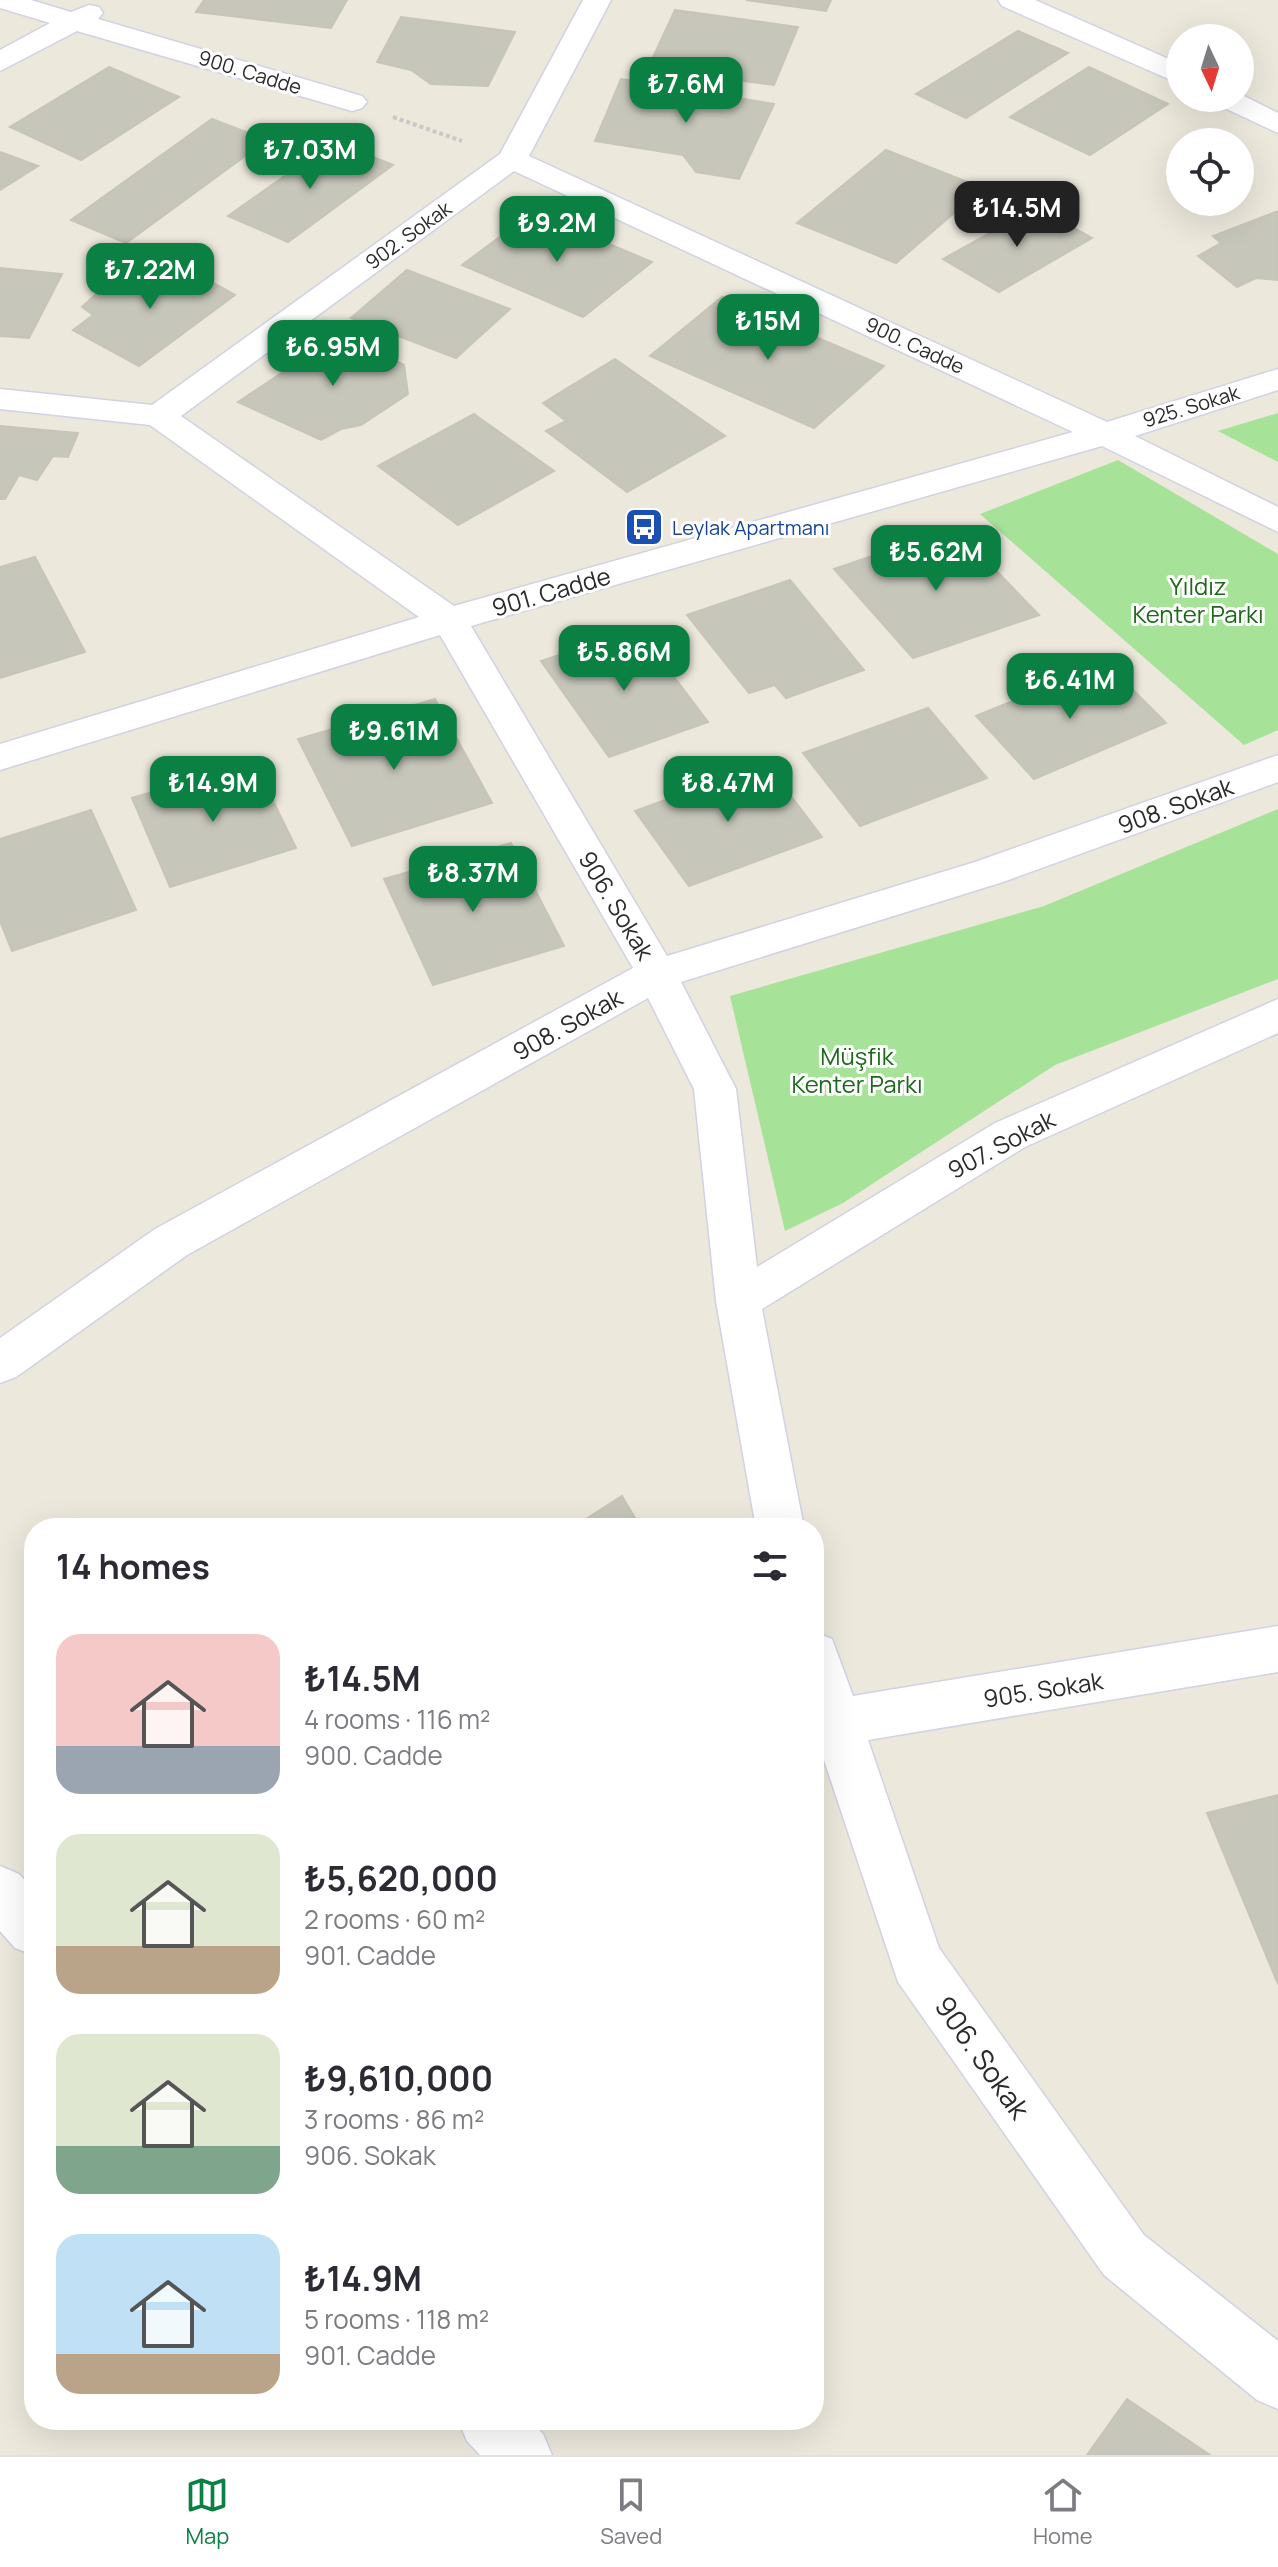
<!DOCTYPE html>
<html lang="en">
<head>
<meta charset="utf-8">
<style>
	:root { --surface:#fff; --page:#f2f2f3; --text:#2b2b33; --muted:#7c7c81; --line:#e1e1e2; --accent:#0b8043 }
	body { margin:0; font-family:Manrope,sans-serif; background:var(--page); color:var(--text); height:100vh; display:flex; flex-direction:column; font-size:30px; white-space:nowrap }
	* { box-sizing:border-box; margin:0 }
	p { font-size:26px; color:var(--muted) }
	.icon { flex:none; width:44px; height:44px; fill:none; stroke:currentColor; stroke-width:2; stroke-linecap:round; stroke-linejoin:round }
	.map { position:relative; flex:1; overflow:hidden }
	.drawer { position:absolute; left:24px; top:1518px; width:800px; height:912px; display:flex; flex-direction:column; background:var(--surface); border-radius:32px; box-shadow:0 8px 32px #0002 }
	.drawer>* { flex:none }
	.needle { width:52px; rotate:176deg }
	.controls { position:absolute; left:1166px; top:24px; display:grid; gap:16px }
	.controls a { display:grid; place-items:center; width:88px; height:88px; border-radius:50%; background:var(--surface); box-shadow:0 8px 32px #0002; font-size:40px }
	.price { position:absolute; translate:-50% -68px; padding:0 18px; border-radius:16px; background:var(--accent); color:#fff; font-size:26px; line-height:52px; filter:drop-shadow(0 2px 4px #0008) }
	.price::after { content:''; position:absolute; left:50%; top:48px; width:24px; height:18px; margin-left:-12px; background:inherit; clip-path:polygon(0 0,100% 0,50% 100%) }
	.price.active { background:#222; color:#fff }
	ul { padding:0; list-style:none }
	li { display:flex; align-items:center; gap:24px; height:200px; padding:0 32px }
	li span { display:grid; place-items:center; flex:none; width:224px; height:160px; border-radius:24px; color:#555 }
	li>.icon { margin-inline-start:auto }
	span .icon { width:96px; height:96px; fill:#fffc; stroke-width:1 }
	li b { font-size:34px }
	h2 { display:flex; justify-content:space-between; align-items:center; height:96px; padding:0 32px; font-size:34px }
	.tab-bar { display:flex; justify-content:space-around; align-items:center; height:112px; border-top:2px solid var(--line); background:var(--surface); font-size:22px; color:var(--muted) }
	.tab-bar a { display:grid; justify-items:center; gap:4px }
	.tab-bar .active { color:var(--accent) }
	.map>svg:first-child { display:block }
	.green { fill:#a6e398 }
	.building { fill:#c7c6bb; stroke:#c8c4b6; stroke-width:2 }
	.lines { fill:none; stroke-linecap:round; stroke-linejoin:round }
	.minor-casing { stroke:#d1d2e3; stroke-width:3 }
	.path { stroke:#c8c8c8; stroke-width:4; stroke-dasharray:4 3; stroke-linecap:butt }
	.minor { fill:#fff; fill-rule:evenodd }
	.labels { text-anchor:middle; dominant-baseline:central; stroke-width:6; stroke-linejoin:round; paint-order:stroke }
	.far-street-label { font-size:20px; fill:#2a2a2a; stroke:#fff }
	.far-transit-label { font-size:20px; fill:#164399; stroke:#fff; text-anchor:start }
	.park-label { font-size:24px; fill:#1d681a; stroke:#fff }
	.street-label { font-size:24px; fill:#2a2a2a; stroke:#fff }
	.near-street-label { font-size:28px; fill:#2a2a2a; stroke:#fff }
</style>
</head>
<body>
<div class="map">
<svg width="1278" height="2455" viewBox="0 0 1278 2455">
	<rect width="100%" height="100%" fill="#ece8dc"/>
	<g class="green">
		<path d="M1278,413v49l-60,-31z"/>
		<path d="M1118,460l160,94v176l-34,15 -264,-231z"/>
		<path d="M1278,809v170l-223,86 -212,138 -58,28 -55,-235 314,-90z"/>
	</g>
	<g class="building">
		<path d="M204,0h143l-16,28 -135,-16z"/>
		<path d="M746,0h85l-5,11z"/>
		<path d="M675,10l123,17 -24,58 -126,-17z"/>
		<path d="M401,17l114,15 -27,54 -57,-2 -20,-14 -34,-8z"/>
		<path d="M1018,31l50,22 -102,65 -50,-24z"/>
		<path d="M109,67l70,30 -98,63 -71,-33z"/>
		<path d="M1089,67l79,37 -78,51 -80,-38z"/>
		<path d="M621,79l153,25 -35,75 -43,-7 -13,-17 -88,-14z"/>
		<path d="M212,119l55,21 -141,103 -55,-23z"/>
		<path d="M334,141l59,24 -105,77 -60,-26z"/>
		<path d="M886,150l97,38 -87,75 -99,-40z"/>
		<path d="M0,152l38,14 -38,24z"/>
		<path d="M1037,207l55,31 -93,54 -56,-33z"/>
		<path d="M1278,211v69l-22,-2 -19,9 -39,-31 23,-13 -8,-7z"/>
		<path d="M533,212l119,50 -69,55 -121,-52z"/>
		<path d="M173,261l62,34 -96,71 -66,-36 20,-15 -11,-8 25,-23 28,-13 19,2z"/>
		<path d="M0,268l62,6 -33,64 -29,-2z"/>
		<path d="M407,270l103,39 -54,49 -105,-40z"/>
		<path d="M722,297l162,69 -70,62 -164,-72z"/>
		<path d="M345,331l59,34 4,29 -47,31 -20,4 -20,11 -83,-38z"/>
		<path d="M615,359l110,77 -98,56 -81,-61 20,-10 -23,-18z"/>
		<path d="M474,414l80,57 -96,54 -80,-59z"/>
		<path d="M0,426l78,7 -10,24 -15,-1 -16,24 -18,-5 -14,24h-5z"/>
		<path d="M955,528l84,87 -126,43 -79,-89z"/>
		<path d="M35,557l50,95 -85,26v-111z"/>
		<path d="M790,580l74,90 -78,28 -11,-13 -26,8 -62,-78z"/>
		<path d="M638,629l70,93 -99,35 -68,-96z"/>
		<path d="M1106,663l60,60 -132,56 -58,-63z"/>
		<path d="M435,699l57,104 -140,43 -54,-107z"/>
		<path d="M928,708l59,70 -127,48 -57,-73z"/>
		<path d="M254,762l42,86 -126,39 -38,-89z"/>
		<path d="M766,763l56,74 -133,49 -54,-75z"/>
		<path d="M91,810l45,100 -124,41 -12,-30v-82z"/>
		<path d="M511,843l53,103 -131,39 -49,-106z"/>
		<path d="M622,1496l19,32h-69z"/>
		<path d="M1278,1795v189l-71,-171z"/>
		<path d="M1127,2399l83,56h-123z"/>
	</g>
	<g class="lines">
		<defs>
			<g id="minor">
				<path d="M0,0h31l40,12 18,-7 10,2 4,6 -5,6 264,77 5,6 -5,6 -10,3 -275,-80 -77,40v-21l50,-27 -50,-15z"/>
				<path d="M583,0h28l-82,156 578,266 171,-53v21l-143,46 143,71v25l-176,-86 -631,180 196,330 308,-94 303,-107v27l-275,100 -322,100 55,107 21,178 238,-144 283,-124v34l-253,114 -263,162 42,219h-48l-40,-227 -22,-212 -46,-91 -461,257 -171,122 -16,6v-45l155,-109 478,-261 -193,-333 -440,135v-26l419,-127 -269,-192 -150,-16v-20l152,16 348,-251zM514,171l559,261 -619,174 -273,-190z"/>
				<path d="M998,0h37l145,64v20l-178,-78z"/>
				<path d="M1240,94l38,19v20l-62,-29 -5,-6h29z"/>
				<path d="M1278,1626v46l-410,68 71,208 205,287 134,106v68l-21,-9 -153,-125 -206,-293 -74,-222 -10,4v-132l18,7 21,57z"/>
				<path d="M0,1866l19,8 15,16v65l-19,-7 -15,-17z"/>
				<path d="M458,2420h72l13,14 9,21h-72l-13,-14z"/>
			</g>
		</defs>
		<use href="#minor" class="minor-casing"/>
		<path class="path" d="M393,117l69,24"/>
		<use href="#minor" class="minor"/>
	</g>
	<defs>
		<symbol id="bus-square" viewBox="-11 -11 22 22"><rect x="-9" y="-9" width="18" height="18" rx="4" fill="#1a4fb4" stroke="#fff"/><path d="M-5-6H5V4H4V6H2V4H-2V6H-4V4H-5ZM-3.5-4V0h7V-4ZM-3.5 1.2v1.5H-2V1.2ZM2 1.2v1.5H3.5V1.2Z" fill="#fff"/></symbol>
	</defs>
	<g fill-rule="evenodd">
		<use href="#bus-square" x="622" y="505" width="44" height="44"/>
	</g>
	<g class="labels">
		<g class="far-street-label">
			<text transform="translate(250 72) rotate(17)">900. Cadde</text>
			<text transform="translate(408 235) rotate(-36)">902. Sokak</text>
			<text transform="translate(915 345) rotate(25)">900. Cadde</text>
			<text transform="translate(1191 406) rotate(-17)">925. Sokak</text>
		</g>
		<g class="far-transit-label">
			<text x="672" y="527">Leylak Apartmanı</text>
		</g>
		<g class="park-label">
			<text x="1198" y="585">Yıldız<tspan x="1198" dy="28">Kenter Parkı</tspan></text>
			<text x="857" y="1055">Müşfik<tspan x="857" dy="28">Kenter Parkı</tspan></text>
		</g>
		<g class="street-label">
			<text transform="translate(551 591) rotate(-16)">901. Cadde</text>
			<text transform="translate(1175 805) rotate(-20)">908. Sokak</text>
			<text transform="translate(617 905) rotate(59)">906. Sokak</text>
			<text transform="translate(567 1024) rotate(-29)">908. Sokak</text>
			<text transform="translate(1001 1144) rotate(-28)">907. Sokak</text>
			<text transform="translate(1043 1689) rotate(-9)">905. Sokak</text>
		</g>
		<g class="near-street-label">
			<text transform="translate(983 2057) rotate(55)">906. Sokak</text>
		</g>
	</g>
</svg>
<div class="controls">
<a><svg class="needle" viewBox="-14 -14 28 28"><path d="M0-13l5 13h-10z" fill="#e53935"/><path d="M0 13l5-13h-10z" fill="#7c7c81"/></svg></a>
<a><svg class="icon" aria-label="locate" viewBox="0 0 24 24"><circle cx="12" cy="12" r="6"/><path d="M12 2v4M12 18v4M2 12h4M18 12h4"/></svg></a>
</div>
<b class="price" style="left:686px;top:125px">₺7.6M</b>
<b class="price" style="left:310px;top:191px">₺7.03M</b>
<b class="price active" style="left:1017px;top:249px">₺14.5M</b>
<b class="price" style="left:557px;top:264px">₺9.2M</b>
<b class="price" style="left:150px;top:311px">₺7.22M</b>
<b class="price" style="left:768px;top:362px">₺15M</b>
<b class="price" style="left:333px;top:388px">₺6.95M</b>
<b class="price" style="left:936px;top:593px">₺5.62M</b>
<b class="price" style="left:624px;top:693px">₺5.86M</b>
<b class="price" style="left:1070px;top:721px">₺6.41M</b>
<b class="price" style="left:394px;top:772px">₺9.61M</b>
<b class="price" style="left:213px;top:824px">₺14.9M</b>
<b class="price" style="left:728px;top:824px">₺8.47M</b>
<b class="price" style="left:473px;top:914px">₺8.37M</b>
<section class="drawer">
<h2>14 homes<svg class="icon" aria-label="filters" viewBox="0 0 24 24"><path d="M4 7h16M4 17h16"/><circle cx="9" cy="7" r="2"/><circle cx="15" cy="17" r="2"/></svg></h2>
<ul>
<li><span style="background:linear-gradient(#f6c9c9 70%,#9aa5b1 0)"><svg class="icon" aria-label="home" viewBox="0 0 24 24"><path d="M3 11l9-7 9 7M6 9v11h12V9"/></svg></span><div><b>₺14.5M</b><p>4 rooms · 116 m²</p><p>900. Cadde</p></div></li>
<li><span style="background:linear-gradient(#dfe7d0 70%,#b9a48a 0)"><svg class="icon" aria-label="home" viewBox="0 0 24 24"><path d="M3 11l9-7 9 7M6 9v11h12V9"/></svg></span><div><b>₺5,620,000</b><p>2 rooms · 60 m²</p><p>901. Cadde</p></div></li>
<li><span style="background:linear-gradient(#dfe7d0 70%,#7fa58c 0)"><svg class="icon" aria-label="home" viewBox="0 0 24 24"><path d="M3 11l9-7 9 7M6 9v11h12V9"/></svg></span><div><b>₺9,610,000</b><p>3 rooms · 86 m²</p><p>906. Sokak</p></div></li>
<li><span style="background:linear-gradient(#bfe0f5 75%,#b9a48a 0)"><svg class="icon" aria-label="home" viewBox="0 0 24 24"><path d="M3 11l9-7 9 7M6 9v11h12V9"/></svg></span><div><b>₺14.9M</b><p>5 rooms · 118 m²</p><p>901. Cadde</p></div></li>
</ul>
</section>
</div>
<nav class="tab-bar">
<a class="active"><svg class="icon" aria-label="map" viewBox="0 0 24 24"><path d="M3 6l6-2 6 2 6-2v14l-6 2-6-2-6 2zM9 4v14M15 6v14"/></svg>Map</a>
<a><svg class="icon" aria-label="saved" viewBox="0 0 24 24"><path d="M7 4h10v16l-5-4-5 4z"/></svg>Saved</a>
<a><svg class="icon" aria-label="home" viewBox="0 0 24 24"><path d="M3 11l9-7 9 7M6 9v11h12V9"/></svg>Home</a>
</nav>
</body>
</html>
